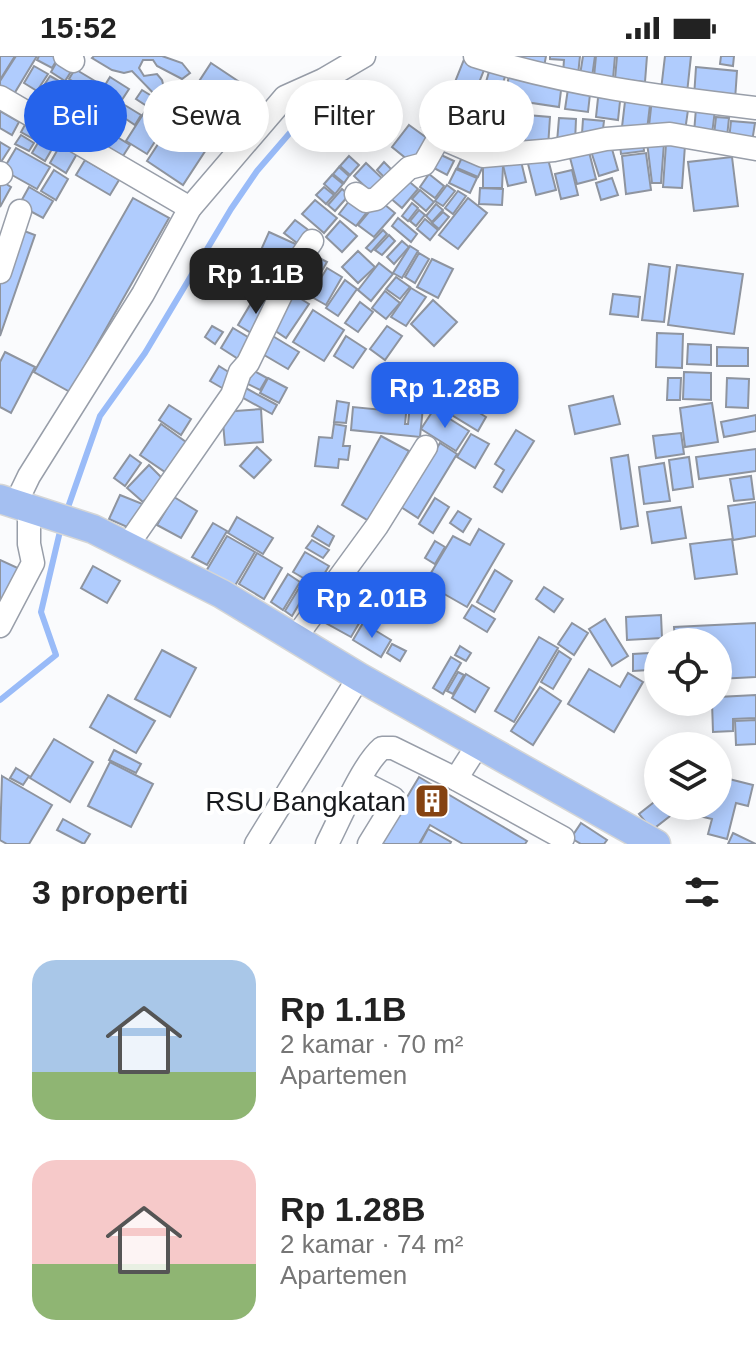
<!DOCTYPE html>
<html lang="id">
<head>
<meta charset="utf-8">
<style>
	:root { --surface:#fff; --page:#f6f6f6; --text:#222; --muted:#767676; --accent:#2563eb }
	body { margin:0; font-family:Helvetica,sans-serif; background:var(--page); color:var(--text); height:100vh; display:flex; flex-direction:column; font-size:30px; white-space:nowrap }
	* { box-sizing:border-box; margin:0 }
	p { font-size:26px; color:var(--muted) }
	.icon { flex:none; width:44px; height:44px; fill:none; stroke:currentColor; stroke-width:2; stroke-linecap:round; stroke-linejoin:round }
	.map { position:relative; height:788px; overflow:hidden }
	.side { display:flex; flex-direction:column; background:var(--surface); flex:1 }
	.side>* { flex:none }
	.hud { position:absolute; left:24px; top:24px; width:708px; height:72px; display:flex; gap:16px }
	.tools { position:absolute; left:644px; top:572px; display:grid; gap:16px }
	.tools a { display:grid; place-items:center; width:88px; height:88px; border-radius:50%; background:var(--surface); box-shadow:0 4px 20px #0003; font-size:40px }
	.price { position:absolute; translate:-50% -68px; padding:0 18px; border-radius:16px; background:var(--accent); color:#fff; font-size:26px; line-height:52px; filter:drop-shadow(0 2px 4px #0008) }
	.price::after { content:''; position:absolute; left:50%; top:48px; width:24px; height:18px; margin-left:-12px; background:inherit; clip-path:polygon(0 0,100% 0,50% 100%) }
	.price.on { background:#222; color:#fff }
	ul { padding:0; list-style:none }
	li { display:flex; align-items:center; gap:24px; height:200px; padding:0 32px }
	li span { display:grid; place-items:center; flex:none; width:224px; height:160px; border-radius:24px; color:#555 }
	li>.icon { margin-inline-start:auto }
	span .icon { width:96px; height:96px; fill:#fffc; stroke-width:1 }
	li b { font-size:34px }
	h2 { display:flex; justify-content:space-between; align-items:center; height:96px; padding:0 32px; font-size:34px }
	.pill { padding:0 28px; border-radius:36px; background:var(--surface); box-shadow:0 4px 20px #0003; font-size:28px; line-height:72px }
	.pill.on { background:var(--accent); color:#fff }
	.status { display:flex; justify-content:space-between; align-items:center; height:56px; padding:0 40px; background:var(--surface); direction:ltr }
	.status svg { height:22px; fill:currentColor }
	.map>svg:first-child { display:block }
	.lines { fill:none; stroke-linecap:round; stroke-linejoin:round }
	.stream { stroke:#99bbf8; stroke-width:6 }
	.building { fill:#b0ccfd; stroke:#8e949f; stroke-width:2 }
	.minor-casing { stroke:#989ea9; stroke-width:25 }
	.major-casing { stroke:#d5d6d6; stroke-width:31 }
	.minor { stroke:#fff; stroke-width:22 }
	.major { stroke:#a4bff1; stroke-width:28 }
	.labels { text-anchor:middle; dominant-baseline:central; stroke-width:8; stroke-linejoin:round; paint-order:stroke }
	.poi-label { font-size:28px; fill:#17191d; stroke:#fff; text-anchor:end }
</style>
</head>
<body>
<div class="status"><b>15:52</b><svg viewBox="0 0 49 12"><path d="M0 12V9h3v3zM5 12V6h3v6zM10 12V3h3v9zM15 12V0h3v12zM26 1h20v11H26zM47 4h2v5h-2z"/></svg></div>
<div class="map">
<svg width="756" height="788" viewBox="0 0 756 788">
	<rect width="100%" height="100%" fill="#fafbfd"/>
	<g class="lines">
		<g class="stream">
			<path d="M66,457l34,-97 45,-63 86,-144 26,-38 44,-51 43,-41"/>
			<path d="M0,644l56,-45 -15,-43 20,-85"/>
		</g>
	</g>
	<g class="building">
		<path d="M0,0h15l-15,24z"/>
		<path d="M16,0h21l-23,38 -14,-9v-4z"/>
		<path d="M39,0h17l2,2 -6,10 -15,-8z"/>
		<path d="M94,0h68l20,7 8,10 -8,6 -25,-13 -4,-6h-10l-4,8 5,8 13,-2 5,6 3,12 -1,8h-4l-28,-29 -8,2 -12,-3 -20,-12z"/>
		<path d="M520,0h26l-2,11 -25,-3z"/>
		<path d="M550,0h30l-2,19 -15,-2 1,-13 -14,-1z"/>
		<path d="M583,0h12l-3,21 -12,-2z"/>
		<path d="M596,0h19l-2,23 -19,-2z"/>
		<path d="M617,0h30l-2,26 -30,-3z"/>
		<path d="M665,0h26l-4,37 -26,-3z"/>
		<path d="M721,0h13l-1,10 -13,-2z"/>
		<path d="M465,1l21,8 -14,35 -21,-8z"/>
		<path d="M59,2l15,9 -9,14 -14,-9z"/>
		<path d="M211,7l36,24 -64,98 -36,-24z"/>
		<path d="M34,10l14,8 -11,17 -13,-8z"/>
		<path d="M696,11l41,4 -2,29 -41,-3z"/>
		<path d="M490,12l16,5 -10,35 -16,-5z"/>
		<path d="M75,13l25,15 -6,9 -25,-14z"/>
		<path d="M509,18l53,8 -3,25 -34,-5 -2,10 -19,-3z"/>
		<path d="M50,20l11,6 -11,17 -11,-6z"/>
		<path d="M110,21l19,12 -17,26 -18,-12z"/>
		<path d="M63,26l12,7 -11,18 -12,-7z"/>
		<path d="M569,26l22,3 -3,27 -23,-3z"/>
		<path d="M79,30l15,9 -13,22 -15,-9z"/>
		<path d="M599,33l22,3 -3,28 -22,-3z"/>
		<path d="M142,34l29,18 -6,10 -29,-19z"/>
		<path d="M626,37l25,3 -4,34 -25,-3z"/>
		<path d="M436,40l19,8 -14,31 -19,-8z"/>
		<path d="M652,43l37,4 -4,28 -36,-5z"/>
		<path d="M460,45l27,12 -15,33 -27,-12z"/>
		<path d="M123,48l18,11 -6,10 -18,-12z"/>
		<path d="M92,49l19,12 -6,9 -19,-12z"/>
		<path d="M147,52l21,13 -21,33 -21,-13z"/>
		<path d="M696,52l19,2 -3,24 -18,-1z"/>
		<path d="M0,55l19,11 -7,13 -12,-7z"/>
		<path d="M491,57l31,4 -5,36 -31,-4z"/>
		<path d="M86,59l17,11 -8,13 -17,-11z"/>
		<path d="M527,59l23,2 -2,30 -24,-2z"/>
		<path d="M716,61l13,1 -2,19 -13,-2z"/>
		<path d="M559,62l17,1 -1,24 -18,-1z"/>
		<path d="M583,63l21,2 -2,16 -20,-3z"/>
		<path d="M27,65l16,9 -6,11 -16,-9z"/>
		<path d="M731,65l24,2 -3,19 -23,-2z"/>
		<path d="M409,69l22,16 -18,23 -21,-17z"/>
		<path d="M106,74l24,15 -7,11 -25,-14z"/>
		<path d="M21,79l13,8 -5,8 -14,-7z"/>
		<path d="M39,85l13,8 -7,12 -13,-8z"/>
		<path d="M643,85l1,10 -23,3 -1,-10z"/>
		<path d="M0,86l10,6 -9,14 -1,-1z"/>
		<path d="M62,86l16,10 -12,21 -16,-10z"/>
		<path d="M610,86l8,28 -19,6 -9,-28z"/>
		<path d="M647,86l17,1 -3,40h-9z"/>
		<path d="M666,88l19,1 -3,43 -19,-1z"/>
		<path d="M16,92l34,19 -13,22 -34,-19z"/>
		<path d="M588,92l8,31 -19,5 -8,-30z"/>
		<path d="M465,95l21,9 -8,17 -21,-9z"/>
		<path d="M646,97l5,37 -25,4 -4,-38z"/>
		<path d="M439,98l15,7 -7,14 -15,-8z"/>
		<path d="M547,99l9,35 -20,5 -9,-35z"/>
		<path d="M349,100l10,9 -9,10 -10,-9z"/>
		<path d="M520,101l6,25 -18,4 -6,-25z"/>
		<path d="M732,101l6,49 -44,5 -6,-49z"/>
		<path d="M85,104l34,20 -9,15 -34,-20z"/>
		<path d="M384,106l8,8 -7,8 -8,-8z"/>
		<path d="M366,107l20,19 -12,13 -20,-19z"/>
		<path d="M483,110h20l-1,22h-19z"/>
		<path d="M339,111l10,9 -5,7 -11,-9z"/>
		<path d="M456,113l21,9 -7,15 -21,-10z"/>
		<path d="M54,114l14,9 -12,21 -15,-9z"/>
		<path d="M572,114l6,25 -17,4 -6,-25z"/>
		<path d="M429,118l15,12 -9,12 -15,-11z"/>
		<path d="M332,119l11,9 -8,10 -11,-10z"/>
		<path d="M405,122l13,11 -16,19 -13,-11z"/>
		<path d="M612,122l6,17 -17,5 -5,-17z"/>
		<path d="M0,124l11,7 -11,20z"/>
		<path d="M447,129l8,6 -12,15 -8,-5z"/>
		<path d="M29,131l24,14 -10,17 -24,-13z"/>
		<path d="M324,131l10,8 -8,9 -10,-9z"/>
		<path d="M480,132l23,1 -1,16 -23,-1z"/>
		<path d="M342,133l7,6 -14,16 -7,-6z"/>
		<path d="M420,134l14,12 -8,9 -14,-12z"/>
		<path d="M458,135l8,5 -13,18 -8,-6z"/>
		<path d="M353,140l17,12 -14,18 -17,-12z"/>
		<path d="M133,142l36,20 -99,174 -36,-20z"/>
		<path d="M468,142l19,15 -29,36 -19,-14z"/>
		<path d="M315,144l22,18 -13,15 -22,-19z"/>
		<path d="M379,144l16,13 -21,24 -16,-12z"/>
		<path d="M412,147l6,5 -10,13 -6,-5z"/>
		<path d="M436,148l7,6 -11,12 -6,-6z"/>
		<path d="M419,154l6,5 -9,11 -6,-5z"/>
		<path d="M443,156l6,5 -10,12 -7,-6z"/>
		<path d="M398,162l19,16 -6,8 -19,-16z"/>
		<path d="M425,163l13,11 -8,10 -13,-11z"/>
		<path d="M295,164l16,12 -10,14 -17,-13z"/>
		<path d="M340,165l17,15 -15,16 -16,-15z"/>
		<path d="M19,173l16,6 -35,101v-53z"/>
		<path d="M383,174l4,4 -16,18 -5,-4z"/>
		<path d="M269,176l31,14 -8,18 -31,-14z"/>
		<path d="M389,179l6,6 -13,14 -7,-5z"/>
		<path d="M402,185l7,6 -15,17 -7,-7z"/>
		<path d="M410,190l8,5 -16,27 -9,-5z"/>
		<path d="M358,195l17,16 -17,16 -16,-16z"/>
		<path d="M308,196l19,10 -16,28 -19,-10z"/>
		<path d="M419,197l10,6 -14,24 -10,-6z"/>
		<path d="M264,200l28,11 -12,28 -28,-11z"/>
		<path d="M432,203l21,10 -15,29 -21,-11z"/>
		<path d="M379,207l14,11 -22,27 -13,-11z"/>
		<path d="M649,208l21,3 -6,55 -22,-2z"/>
		<path d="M677,209l66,9 -9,60 -66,-9z"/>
		<path d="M327,212l15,9 -16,28 -16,-9z"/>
		<path d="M396,221l14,10 -10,12 -14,-10z"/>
		<path d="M345,224l12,9 -19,27 -12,-8z"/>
		<path d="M411,232l15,9 -20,29 -15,-9z"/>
		<path d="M385,235l15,12 -14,16 -14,-11z"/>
		<path d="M290,236l19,12 -23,34 -18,-12z"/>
		<path d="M613,238l27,3 -2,20 -28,-3z"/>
		<path d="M256,239l18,11 -18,30 -18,-11z"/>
		<path d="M433,244l24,22 -23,24 -23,-22z"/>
		<path d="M360,246l13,10 -15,20 -13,-9z"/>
		<path d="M313,254l31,20 -20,31 -31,-19z"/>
		<path d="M212,270l11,6 -8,12 -10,-7z"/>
		<path d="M387,270l15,10 -17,24 -15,-11z"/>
		<path d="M233,272l23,14 -13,20 -22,-14z"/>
		<path d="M657,277l26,1 -1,34 -26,-1z"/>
		<path d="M271,279l28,17 -11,17 -29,-17z"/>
		<path d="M346,280l20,13 -13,19 -19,-12z"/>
		<path d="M688,288l23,1v20l-24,-1z"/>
		<path d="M717,291l31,1v18h-31z"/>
		<path d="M5,296l30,15 -24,46 -11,-6v-45z"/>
		<path d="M219,310l19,12 -9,14 -19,-11z"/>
		<path d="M247,311l20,11 -7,12 -20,-10z"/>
		<path d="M684,316l27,1v27l-28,-1z"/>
		<path d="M268,322l19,10 -8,15 -19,-10z"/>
		<path d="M668,322h13l-1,22h-13z"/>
		<path d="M727,322l22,1 -1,29 -22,-1z"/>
		<path d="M242,330l35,19 -5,9 -34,-19z"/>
		<path d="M441,333l45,28 -8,14 -46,-28z"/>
		<path d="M613,340l7,28 -45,10 -6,-28z"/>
		<path d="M337,345l12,2 -3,20 -12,-1z"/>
		<path d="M393,347l14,1 -2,20h3l2,-19 13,2 -3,30 -69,-7 2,-23 40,4z"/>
		<path d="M712,347l6,39 -33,5 -5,-39z"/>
		<path d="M169,349l22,14 -10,16 -22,-15z"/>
		<path d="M261,353l2,33 -38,3 -3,-33z"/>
		<path d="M434,353l35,22 -13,20 -35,-22z"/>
		<path d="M756,359v16l-32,6 -3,-15z"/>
		<path d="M161,368l25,18 -21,30 -25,-17z"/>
		<path d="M334,368l12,2 -3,20h7l-2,14 -9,-1 -1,9 -23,-2 4,-29 13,1z"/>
		<path d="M516,374l18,11 -32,51 -8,-5 10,-17 -9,-6z"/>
		<path d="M681,377l3,21 -28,4 -3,-22z"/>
		<path d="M471,378l18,10 -14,24 -18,-11z"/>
		<path d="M381,380l28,15 -40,70 -27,-16z"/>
		<path d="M440,387l17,11 -39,64 -17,-11z"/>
		<path d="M257,391l14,13 -17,18 -14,-12z"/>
		<path d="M756,393v22l-57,8 -3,-22z"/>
		<path d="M130,399l11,8 -16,23 -11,-8z"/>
		<path d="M628,399l10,71 -17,3 -10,-71z"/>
		<path d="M689,401l4,30 -20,3 -4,-30z"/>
		<path d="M664,407l6,38 -26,3 -5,-37z"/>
		<path d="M149,409l15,15 -21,22 -16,-14z"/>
		<path d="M751,420l3,23 -20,2 -4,-22z"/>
		<path d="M120,439l25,10 -11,25 -25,-11z"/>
		<path d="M174,441l23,14 -16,27 -24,-13z"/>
		<path d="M435,442l14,9 -16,26 -14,-9z"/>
		<path d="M756,446v34l-23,4 -5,-34z"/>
		<path d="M681,451l5,31 -34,5 -5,-31z"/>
		<path d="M458,455l13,8 -8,13 -13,-9z"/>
		<path d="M237,461l36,21 -10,16 -35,-21z"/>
		<path d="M213,467l14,8 -20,34 -15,-8z"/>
		<path d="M318,470l16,10 -5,10 -17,-10z"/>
		<path d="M479,473l25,15 -37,63 -42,-24 28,-47 17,9z"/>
		<path d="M227,480l28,16 -22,37 -28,-16z"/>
		<path d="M732,483l5,35 -42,5 -5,-35z"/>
		<path d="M312,484l17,10 -6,8 -17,-10z"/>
		<path d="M435,485l10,6 -10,17 -10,-6z"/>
		<path d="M305,496l24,14 -12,20 -24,-14z"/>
		<path d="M257,497l25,15 -18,31 -25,-15z"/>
		<path d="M0,504l22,10 -22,46z"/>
		<path d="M93,510l27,15 -13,22 -26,-15z"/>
		<path d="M495,514l17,11 -18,31 -17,-10z"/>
		<path d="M288,518l12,8 -17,28 -12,-8z"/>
		<path d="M302,527l7,4 -17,29 -7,-5z"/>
		<path d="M544,531l19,12 -9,13 -18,-13z"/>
		<path d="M353,545l19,11 -5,9 -20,-12z"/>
		<path d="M334,548l27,16 -10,17 -27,-15z"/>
		<path d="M472,549l23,14 -8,13 -23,-14z"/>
		<path d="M661,559l1,23 -35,2 -1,-23z"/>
		<path d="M605,563l23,37 -16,10 -23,-37z"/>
		<path d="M363,567l28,17 -10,17 -28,-17z"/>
		<path d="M572,567l16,10 -14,22 -16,-11z"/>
		<path d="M756,567v54l-38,2v-37h-43l-1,-15z"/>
		<path d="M539,581l19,11 -44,74 -19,-11z"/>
		<path d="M392,588l14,7 -6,10 -13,-8z"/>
		<path d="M460,590l11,7 -5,8 -11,-6z"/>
		<path d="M162,594l34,18 -26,49 -35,-18z"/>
		<path d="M559,595l12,8 -18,30 -12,-7z"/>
		<path d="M649,597v17l-16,1v-17z"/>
		<path d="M451,601l10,6 -18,31 -10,-6z"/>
		<path d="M589,613l31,18 8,-14 15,9 -29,50 -46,-28z"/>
		<path d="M458,616l6,3 -11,19 -6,-3z"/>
		<path d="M466,618l23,14 -14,24 -23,-14z"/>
		<path d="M540,631l21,14 -28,44 -22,-14z"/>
		<path d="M108,639l47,26 -19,32 -46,-26z"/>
		<path d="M756,639v23l-23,1v12l-20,1 -1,-30h6v-5z"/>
		<path d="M756,664v24l-20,1 -1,-24z"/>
		<path d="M54,683l39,23 -23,40 -40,-24z"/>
		<path d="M114,694l27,14 -5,9 -27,-13z"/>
		<path d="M110,706l43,22 -22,43 -43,-21z"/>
		<path d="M16,712l13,8 -6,9 -13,-7z"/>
		<path d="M2,720l50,29 -23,39h-22l-7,-4z"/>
		<path d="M419,721l108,64 -2,3h-62l-33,-19 -11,19h-40z"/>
		<path d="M721,721l32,8 -5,21 -12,-3 -9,36 -19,-5 4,-15 -13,-3 2,-10h17z"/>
		<path d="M658,743v7h25l-31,24 -13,-16z"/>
		<path d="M63,763l27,15 -6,10 -27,-14z"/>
		<path d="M581,767l26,17 -3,4h-23l-10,-6z"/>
		<path d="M428,773l23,13 -1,2h-30z"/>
		<path d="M733,777l23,11h-28z"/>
	</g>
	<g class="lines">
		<defs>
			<g id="minor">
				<path d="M65,0l8,5"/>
				<path d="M475,0c91,29 187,41 281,52"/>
				<path d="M0,41l190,111"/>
				<path d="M0,117l1,1"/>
				<path d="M356,138l10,7 10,-2 33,-31 15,-4 13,-23 4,-3 42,18 71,-6 52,-11 64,-5 86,15"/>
				<path d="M0,216l20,-61"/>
				<path d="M16,447l13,-27 114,-182 47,-86 95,-111 38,-17 41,-24"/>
				<path d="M127,490l105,-151 8,-23 8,-9 47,-97 17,-25"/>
				<path d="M0,570l33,-63 -4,-19v-37"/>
				<path d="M296,581l81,-111 49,-79"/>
				<path d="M456,723l23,-36"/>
				<path d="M360,725l33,17v7l-24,39"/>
				<path d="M256,788l103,-167"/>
				<path d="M327,788c13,-25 35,-79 55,-96h11l63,31 107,59"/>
			</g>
			<path id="major" d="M0,443l93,30 129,65 137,83 297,167"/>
		</defs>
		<use href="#minor" class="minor-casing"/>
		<use href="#major" class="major-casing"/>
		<use href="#minor" class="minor"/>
		<use href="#major" class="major"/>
	</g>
	<defs>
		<symbol id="building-square" viewBox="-11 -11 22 22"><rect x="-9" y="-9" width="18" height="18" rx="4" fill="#854312" stroke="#fff"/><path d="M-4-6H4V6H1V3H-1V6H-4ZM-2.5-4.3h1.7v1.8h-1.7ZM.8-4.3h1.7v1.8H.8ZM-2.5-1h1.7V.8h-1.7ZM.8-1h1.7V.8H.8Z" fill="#fff"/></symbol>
	</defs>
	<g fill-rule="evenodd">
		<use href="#building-square" x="412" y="725" width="40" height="40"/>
	</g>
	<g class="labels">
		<g class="poi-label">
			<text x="406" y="745">RSU Bangkatan</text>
		</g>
	</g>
</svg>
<div class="tools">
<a><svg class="icon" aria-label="locate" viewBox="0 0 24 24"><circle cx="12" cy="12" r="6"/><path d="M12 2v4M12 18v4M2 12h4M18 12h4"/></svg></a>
<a><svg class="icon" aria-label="layers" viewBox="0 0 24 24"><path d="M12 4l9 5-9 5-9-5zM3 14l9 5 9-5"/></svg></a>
</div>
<b class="price on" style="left:256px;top:260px">Rp 1.1B</b>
<b class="price" style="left:445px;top:374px">Rp 1.28B</b>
<b class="price" style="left:372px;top:584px">Rp 2.01B</b>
<div class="hud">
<a class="pill on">Beli</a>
<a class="pill">Sewa</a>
<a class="pill">Filter</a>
<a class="pill">Baru</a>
</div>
</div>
<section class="side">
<h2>3 properti<svg class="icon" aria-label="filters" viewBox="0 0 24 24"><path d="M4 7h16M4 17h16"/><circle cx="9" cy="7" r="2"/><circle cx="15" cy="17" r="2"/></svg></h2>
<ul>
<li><span style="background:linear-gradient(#a9c7e8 70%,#8fb573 0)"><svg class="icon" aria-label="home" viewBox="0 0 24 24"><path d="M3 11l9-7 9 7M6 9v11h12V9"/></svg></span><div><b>Rp 1.1B</b><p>2 kamar · 70 m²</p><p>Apartemen</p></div></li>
<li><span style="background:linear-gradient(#f6c9c9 65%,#8fb573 0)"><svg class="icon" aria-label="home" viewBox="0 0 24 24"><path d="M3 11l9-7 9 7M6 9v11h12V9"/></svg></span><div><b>Rp 1.28B</b><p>2 kamar · 74 m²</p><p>Apartemen</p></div></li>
</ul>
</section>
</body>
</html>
